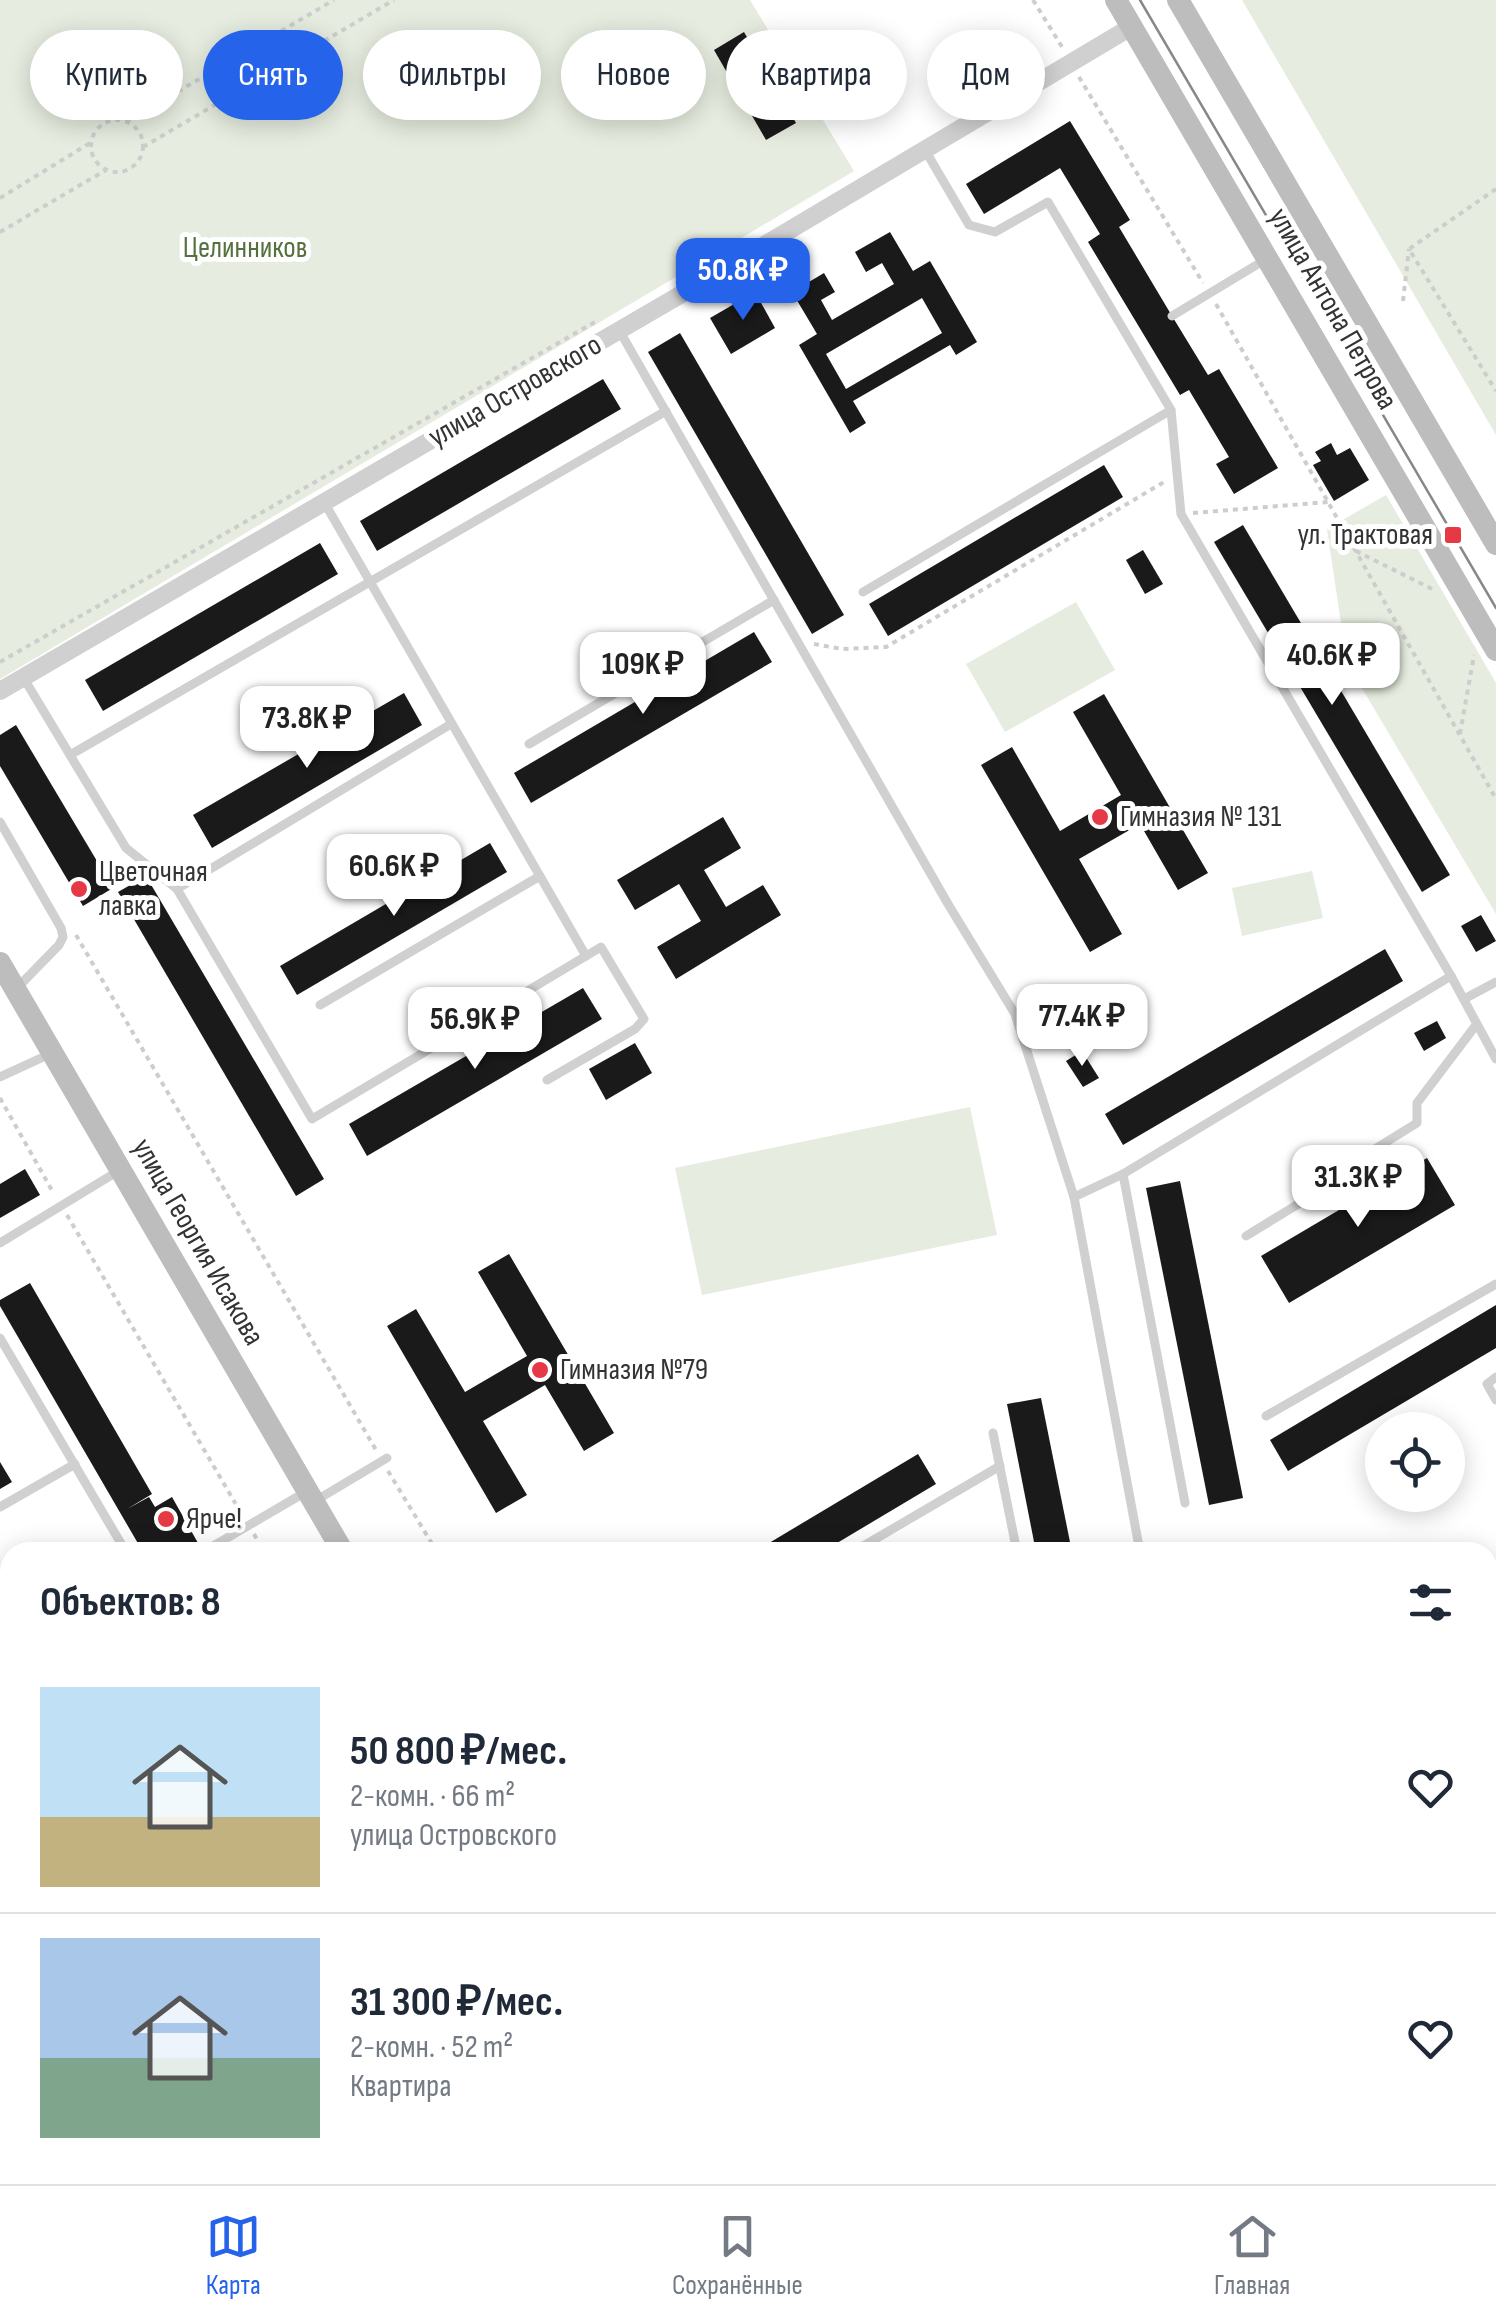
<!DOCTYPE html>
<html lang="ru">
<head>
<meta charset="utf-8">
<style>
	:root { --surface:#fff; --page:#f2f2f3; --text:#1f2937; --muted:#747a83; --line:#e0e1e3; --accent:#2563eb }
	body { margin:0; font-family:"Sofia Sans Condensed",sans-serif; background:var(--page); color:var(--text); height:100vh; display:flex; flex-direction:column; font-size:38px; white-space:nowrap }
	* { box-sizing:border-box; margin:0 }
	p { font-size:32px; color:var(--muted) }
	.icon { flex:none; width:55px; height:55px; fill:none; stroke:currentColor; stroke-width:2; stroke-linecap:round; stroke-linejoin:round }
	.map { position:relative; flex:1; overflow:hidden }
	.sheet { position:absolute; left:0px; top:1542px; width:1498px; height:642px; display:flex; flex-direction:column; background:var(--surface); border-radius:30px 30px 0 0; box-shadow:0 5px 25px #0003 }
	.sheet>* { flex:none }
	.hud { position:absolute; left:30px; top:30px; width:1438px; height:90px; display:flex; gap:20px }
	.controls { position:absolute; left:1365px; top:1412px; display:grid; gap:20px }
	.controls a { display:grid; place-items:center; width:100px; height:100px; border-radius:50%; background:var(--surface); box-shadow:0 5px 25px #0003; font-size:50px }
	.price { position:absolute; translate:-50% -85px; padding:0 22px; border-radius:20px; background:#fff; color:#222; font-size:32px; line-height:65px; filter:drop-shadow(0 2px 5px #0008) }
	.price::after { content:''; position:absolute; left:50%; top:60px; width:30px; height:22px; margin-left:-15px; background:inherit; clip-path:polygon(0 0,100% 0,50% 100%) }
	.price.on { background:var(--accent); color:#fff }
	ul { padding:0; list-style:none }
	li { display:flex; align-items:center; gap:30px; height:250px; padding:0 40px }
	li+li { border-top:2px solid var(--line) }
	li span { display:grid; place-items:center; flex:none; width:280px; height:200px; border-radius:0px; color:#555 }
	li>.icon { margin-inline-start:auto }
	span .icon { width:120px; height:120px; fill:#fffc; stroke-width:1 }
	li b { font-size:42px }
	h2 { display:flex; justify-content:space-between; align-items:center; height:120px; padding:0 40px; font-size:42px }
	.pill { padding:0 35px; border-radius:45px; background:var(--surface); box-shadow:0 5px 25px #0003; font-size:35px; line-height:90px }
	.pill.on { background:var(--accent); color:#fff }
	.menu { display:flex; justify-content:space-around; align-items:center; height:140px; border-top:2px solid var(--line); background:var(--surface); font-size:28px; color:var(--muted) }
	.menu a { display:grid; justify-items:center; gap:5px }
	.menu .on { color:var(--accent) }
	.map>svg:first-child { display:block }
	.green { fill:#e6ecdf }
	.building { fill:#1a1a1a; fill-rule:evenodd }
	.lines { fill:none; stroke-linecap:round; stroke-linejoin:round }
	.path { stroke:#cdcdcd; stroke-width:4; stroke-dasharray:5 5; stroke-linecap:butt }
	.lane { stroke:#d0d0d0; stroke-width:9 }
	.street { stroke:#d0d0d0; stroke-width:18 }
	.secondary { stroke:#bdbdbd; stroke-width:22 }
	.tram { stroke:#888; stroke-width:2.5 }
	.poi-dot { fill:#e63946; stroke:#fff; stroke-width:4 }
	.labels { text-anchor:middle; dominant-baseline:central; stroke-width:10; stroke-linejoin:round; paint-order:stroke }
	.park-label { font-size:30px; fill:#56703f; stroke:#fff }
	.street-label { font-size:30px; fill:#333; stroke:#fff }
	.poi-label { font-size:30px; fill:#333; stroke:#fff; text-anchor:start }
</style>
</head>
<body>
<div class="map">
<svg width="1496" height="2184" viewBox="0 0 1496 2184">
	<rect width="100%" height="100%" fill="#fff"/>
	<g class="green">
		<path d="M0,0h750l104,171 -854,508z"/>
		<path d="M1242,0h254v435z"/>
		<path d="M1386,495l110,188v231l-149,-251 -20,-134z"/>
		<path d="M1076,602l39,68 -110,62 -39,-68z"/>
		<path d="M1312,871l11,47 -81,18 -10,-48z"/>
		<path d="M970,1107l27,128 -295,60 -27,-127z"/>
	</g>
	<g class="building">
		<path d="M744,32l52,91 -30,17 -52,-90z"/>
		<path d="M1070,121l60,99 -11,7 53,89 36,59 11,-6 59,99 -44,26 -18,-30 13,-7 -40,-67 -9,5 -92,-153 12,-8 -40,-66 -76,46 -18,-30z"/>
		<path d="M890,232l23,39 17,-10 47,81 -21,13 -6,-10 -97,56 13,22 -16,10 -51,-88 18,-11 -25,-42 32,-19 11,19 -14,8 11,20 62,-36 -12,-21 -16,9 -11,-20zM922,298l20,35 -96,56 -20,-35z"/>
		<path d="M755,292l20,36 -44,26 -21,-36z"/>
		<path d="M680,333l164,282 -32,19 -164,-282z"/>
		<path d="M603,379l18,30 -244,142 -17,-30z"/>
		<path d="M1331,443l6,12 13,-7 19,32 -35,21 -21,-36 8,-4 -6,-9z"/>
		<path d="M1104,465l19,32 -235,139 -19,-32z"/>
		<path d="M1243,525l207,350 -28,17 -208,-350z"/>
		<path d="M320,543l18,31 -235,137 -18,-31z"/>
		<path d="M1143,550l20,34 -18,10 -19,-34z"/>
		<path d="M754,632l18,30 -241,141 -17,-30z"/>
		<path d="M404,693l18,32 -210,123 -19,-33z"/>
		<path d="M1104,694l104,179 -30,17 -38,-66 -61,35 43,75 -32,18 -109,-187 31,-18 48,84 61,-36 -48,-83z"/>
		<path d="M16,725l97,163 -30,18 -83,-140v-31z"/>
		<path d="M723,817l18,31 -37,22 22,37 37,-22 18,30 -105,64 -19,-32 44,-26 -22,-37 -44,26 -18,-30z"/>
		<path d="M490,843l17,29 -210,123 -17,-29z"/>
		<path d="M146,876l178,303 -28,17 -178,-304z"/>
		<path d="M1481,915l15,26 -20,11 -15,-26z"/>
		<path d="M1385,949l18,32 -280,164 -18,-31z"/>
		<path d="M583,988l19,31 -235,137 -18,-32z"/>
		<path d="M1437,1021l9,17 -22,13 -10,-18z"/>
		<path d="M635,1043l17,30 -46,27 -17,-31z"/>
		<path d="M1082,1051l17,27 -16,9 -17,-26z"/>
		<path d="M1427,1158l28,47 -166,98 -28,-47z"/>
		<path d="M25,1169l15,26 -40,23v-34z"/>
		<path d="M1180,1181l63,317 -34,7 -63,-317z"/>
		<path d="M509,1254l105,179 -30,18 -39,-66 -62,36 44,74 -31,18 -109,-187 29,-17 49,83 62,-36 -49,-84z"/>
		<path d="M30,1283l122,211 -25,15 22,-12 6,10 17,-10 26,46 -17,9h-38l-143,-246v-6z"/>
		<path d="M1496,1305v43l-208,123 -18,-31z"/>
		<path d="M1041,1398l31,154h-36l-29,-148z"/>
		<path d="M918,1454l18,30 -114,68h-68z"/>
		<path d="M0,1462l12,20 -12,7z"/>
		<path d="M0,1595l10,17v72l-10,-17z"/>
		<path d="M1488,1662l8,15v10l-8,5z"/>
		<path d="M10,1818v39l-10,6v-39z"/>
		<path d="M1496,2093v42l-8,5v-42z"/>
		<path d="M301,2175h66l-15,9h-66z"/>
		<path d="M520,2175h69l5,9h-69z"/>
		<path d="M1035,2175h67l-15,9h-67z"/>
		<path d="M1359,2175h68l-15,9h-48z"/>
	</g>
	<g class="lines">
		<g class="path">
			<path d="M1033,0l29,47"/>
			<path d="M1079,77l124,206"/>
			<circle cx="117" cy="146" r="26"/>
			<path d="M126,122l208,-122"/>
			<path d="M143,147l251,-147"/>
			<path d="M1496,189l-87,60 87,142"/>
			<path d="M0,198l90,-55"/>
			<path d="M0,232l106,-62"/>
			<path d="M1403,301l6,-52"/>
			<path d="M1216,304l280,495"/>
			<path d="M1193,513l135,-11"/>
			<path d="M1356,551l80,40"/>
			<path d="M814,644l28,5 44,-2 278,-165"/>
			<path d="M0,662l595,-340"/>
			<path d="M1460,734l14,-79"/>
			<path d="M76,935l300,515"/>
			<path d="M0,1098l54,96"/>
			<path d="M67,1215l174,298"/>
			<path d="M388,1471l49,81"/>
			<path d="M254,1534l10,18"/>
			<path d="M1488,2159l8,-5"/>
			<path d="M623,2175l5,9"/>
			<path d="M1445,2184l15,-9"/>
		</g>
		<g class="lane">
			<path d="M925,150l44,75 26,7 53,-30 123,208 10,104 270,462 45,83"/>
			<path d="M1172,316l96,-58"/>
			<path d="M619,330l329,574 67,110 59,183 66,355"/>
			<path d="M324,502l262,454 15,-9 43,72 -9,10 -88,51"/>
			<path d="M863,592l308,-182"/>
			<path d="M23,677l103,171 51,41 135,230 274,-163"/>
			<path d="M529,744l245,-144"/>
			<path d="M70,755l596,-344"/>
			<path d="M0,822l61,106 2,9 -4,8 -43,44"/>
			<path d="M177,889l274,-165"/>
			<path d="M1464,999l32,-17"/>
			<path d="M320,1005l220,-129"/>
			<path d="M0,1077l52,-24"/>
			<path d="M1123,1174l62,329"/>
			<path d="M1074,1197l49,-23 328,-198"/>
			<path d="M1246,1236l77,-47 8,-13 86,-53v-20l59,-78"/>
			<path d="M0,1243l120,-73"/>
			<path d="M0,1338l126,214"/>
			<path d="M1496,1377l-9,7 9,16"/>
			<path d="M1266,1416l230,-132"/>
			<path d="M993,1433l24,119"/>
			<path d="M315,1501l72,-43"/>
			<path d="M0,1507l75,-43"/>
			<path d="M203,1552l101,-59"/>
			<path d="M853,1552l147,-86"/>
			<path d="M0,1697l10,17"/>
			<path d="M0,1805l10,-6"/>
			<path d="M1488,1872l8,6"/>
			<path d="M0,1988l10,17"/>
			<path d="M1488,2079l8,-5"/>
			<path d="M110,2175l5,9"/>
			<path d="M500,2175l5,9"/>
			<path d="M807,2175l6,9"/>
			<path d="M1321,2175l4,9"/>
			<path d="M378,2184l15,-9"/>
			<path d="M650,2184l15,-9"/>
			<path d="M914,2184l12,-9"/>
			<path d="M1123,2184l16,-9"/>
			<path d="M1294,2184l16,-9"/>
		</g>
		<path class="street" d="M0,691l704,-410 427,-254"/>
		<g class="secondary">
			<path d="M1116,0l380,650"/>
			<path d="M1178,0l318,544"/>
			<path d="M0,963l343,589"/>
			<path d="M709,2175l5,9"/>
		</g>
		<path class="tram" d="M1140,0l356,608"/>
	</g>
	<g class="poi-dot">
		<rect x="1443" y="525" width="20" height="20" rx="5"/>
		<circle cx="1100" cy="817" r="10"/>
		<circle cx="79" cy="889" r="10"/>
		<circle cx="540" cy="1370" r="10"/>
		<circle cx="166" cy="1519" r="10"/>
	</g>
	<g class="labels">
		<g class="park-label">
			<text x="245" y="248">Целинников</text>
		</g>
		<g class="street-label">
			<text transform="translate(1333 309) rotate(60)">улица Антона Петрова</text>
			<text transform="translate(515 391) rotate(-30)">улица Островского</text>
			<text transform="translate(198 1242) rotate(60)">улица Георгия Исакова</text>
		</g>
		<g class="poi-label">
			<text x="1433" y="535" text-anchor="end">ул. Трактовая</text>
			<text x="1120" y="817">Гимназия № 131</text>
			<text x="99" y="872">Цветочная<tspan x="99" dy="34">лавка</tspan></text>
			<text x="560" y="1370">Гимназия №79</text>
			<text x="186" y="1519">Ярче!</text>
		</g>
	</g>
</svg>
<div class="controls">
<a><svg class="icon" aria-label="locate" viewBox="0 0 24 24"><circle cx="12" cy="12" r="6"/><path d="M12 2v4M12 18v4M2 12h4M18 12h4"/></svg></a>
</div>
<b class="price on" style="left:743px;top:323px">50.8K ₽</b>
<b class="price" style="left:1332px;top:708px">40.6K ₽</b>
<b class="price" style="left:643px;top:717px">109K ₽</b>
<b class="price" style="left:307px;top:771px">73.8K ₽</b>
<b class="price" style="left:394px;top:919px">60.6K ₽</b>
<b class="price" style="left:1082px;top:1069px">77.4K ₽</b>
<b class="price" style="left:475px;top:1072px">56.9K ₽</b>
<b class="price" style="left:1358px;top:1230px">31.3K ₽</b>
<div class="hud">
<a class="pill">Купить</a>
<a class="pill on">Снять</a>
<a class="pill">Фильтры</a>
<a class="pill">Новое</a>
<a class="pill">Квартира</a>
<a class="pill">Дом</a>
</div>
<section class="sheet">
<h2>Объектов: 8<svg class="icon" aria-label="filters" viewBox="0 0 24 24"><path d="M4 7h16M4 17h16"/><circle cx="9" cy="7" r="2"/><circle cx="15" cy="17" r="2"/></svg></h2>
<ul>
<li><span style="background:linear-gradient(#bfe0f5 65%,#c2b280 0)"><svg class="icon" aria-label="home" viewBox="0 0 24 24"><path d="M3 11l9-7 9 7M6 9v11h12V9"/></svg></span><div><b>50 800 ₽/мес.</b><p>2-комн. · 66 m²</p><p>улица Островского</p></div><svg class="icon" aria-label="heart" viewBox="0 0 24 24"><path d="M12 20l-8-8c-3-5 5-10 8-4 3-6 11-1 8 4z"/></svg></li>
<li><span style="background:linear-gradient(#a9c7e8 60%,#7fa58c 0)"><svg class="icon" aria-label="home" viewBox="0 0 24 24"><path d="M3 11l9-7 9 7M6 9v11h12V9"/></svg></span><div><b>31 300 ₽/мес.</b><p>2-комн. · 52 m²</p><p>Квартира</p></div><svg class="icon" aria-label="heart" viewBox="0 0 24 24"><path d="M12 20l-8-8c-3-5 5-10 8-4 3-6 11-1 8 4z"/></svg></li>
</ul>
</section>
</div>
<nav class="menu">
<a class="on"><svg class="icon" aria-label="map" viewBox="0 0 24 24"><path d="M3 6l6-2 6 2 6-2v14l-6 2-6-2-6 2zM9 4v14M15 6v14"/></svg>Карта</a>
<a><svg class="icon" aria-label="saved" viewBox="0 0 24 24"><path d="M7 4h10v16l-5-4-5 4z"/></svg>Сохранённые</a>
<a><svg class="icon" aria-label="home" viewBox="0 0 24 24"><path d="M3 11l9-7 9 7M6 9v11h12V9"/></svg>Главная</a>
</nav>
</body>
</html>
